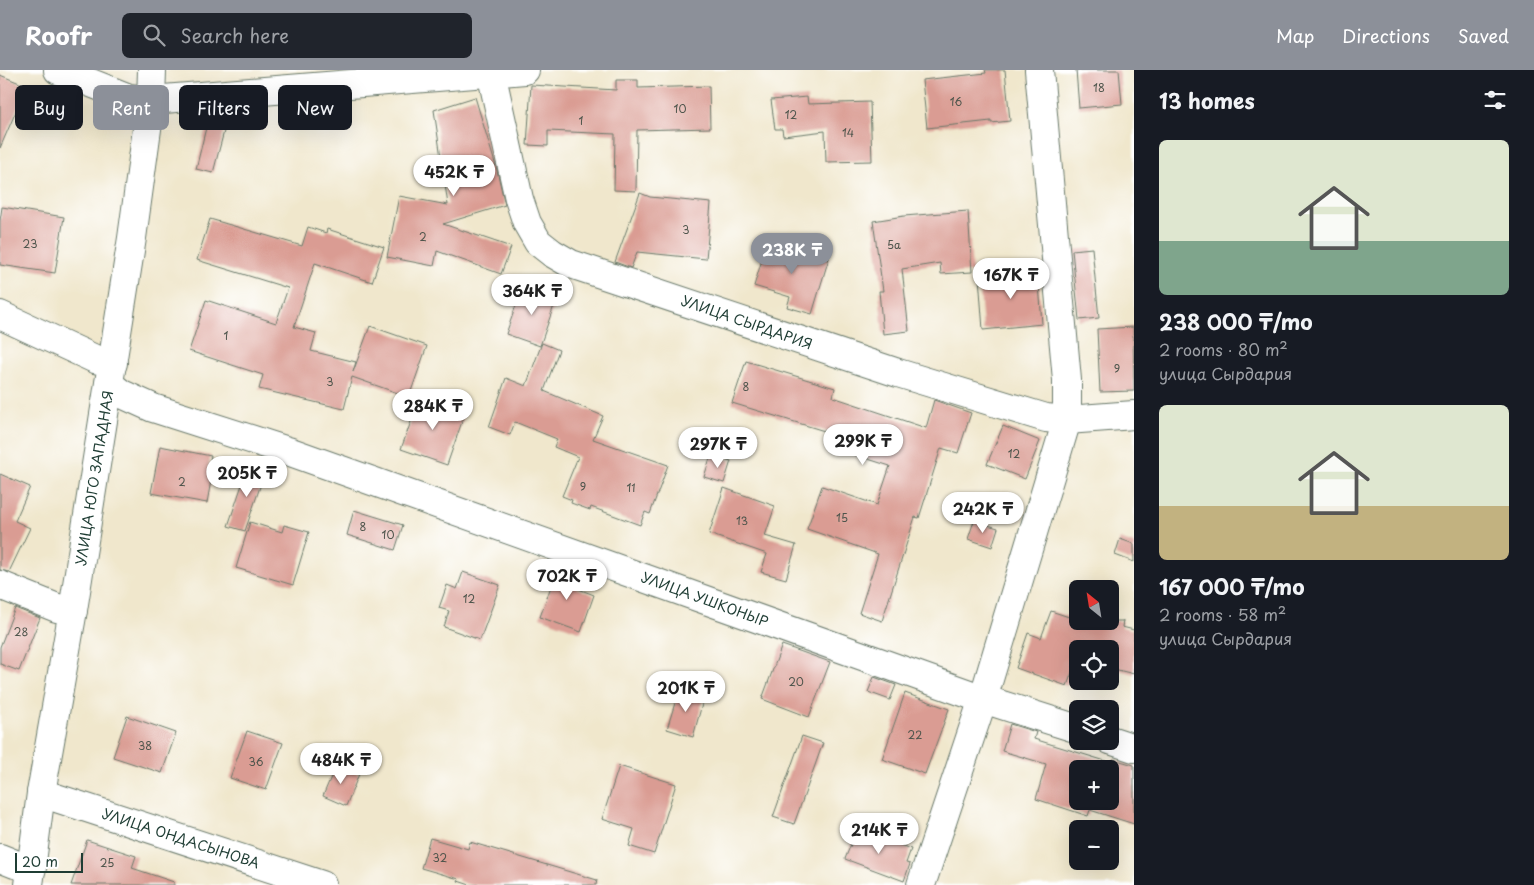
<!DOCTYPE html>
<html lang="en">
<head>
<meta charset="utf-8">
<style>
	:root { --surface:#171b24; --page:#20242c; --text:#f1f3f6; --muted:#9ea1a6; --accent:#8c9099 }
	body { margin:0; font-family:"Playpen Sans",sans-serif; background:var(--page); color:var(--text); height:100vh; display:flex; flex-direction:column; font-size:19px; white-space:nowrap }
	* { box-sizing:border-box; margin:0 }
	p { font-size:16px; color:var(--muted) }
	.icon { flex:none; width:28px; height:28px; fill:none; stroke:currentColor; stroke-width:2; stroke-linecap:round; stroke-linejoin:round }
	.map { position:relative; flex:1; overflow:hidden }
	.sheet { display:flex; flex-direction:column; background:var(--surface); width:400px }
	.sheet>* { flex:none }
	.banner { position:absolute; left:15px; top:15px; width:475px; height:45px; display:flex; gap:10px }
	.needle { width:32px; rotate:330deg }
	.fabs { position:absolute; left:1069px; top:510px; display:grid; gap:10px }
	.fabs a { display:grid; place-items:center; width:50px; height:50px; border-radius:8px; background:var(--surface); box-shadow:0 5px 20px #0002; font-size:25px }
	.scale { position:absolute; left:15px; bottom:12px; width:68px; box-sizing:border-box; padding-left:5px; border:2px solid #1f3d34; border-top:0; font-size:14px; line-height:18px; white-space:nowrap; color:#1f3d34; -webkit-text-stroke:4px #fff; paint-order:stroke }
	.price { position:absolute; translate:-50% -42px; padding:0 11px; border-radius:18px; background:#fff; color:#222; font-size:16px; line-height:32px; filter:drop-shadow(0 1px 2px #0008) }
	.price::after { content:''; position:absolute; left:50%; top:30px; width:15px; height:11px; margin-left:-8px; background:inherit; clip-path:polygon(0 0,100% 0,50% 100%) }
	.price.selected { background:var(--accent); color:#fff }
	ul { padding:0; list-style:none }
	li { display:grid; align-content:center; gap:10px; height:265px; padding:0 25px }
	li span { display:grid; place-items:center; height:155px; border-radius:8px; color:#555 }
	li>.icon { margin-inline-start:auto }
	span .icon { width:90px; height:90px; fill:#fffc; stroke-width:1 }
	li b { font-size:21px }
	h2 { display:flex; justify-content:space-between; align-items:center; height:60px; padding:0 25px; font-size:21px }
	.tag { padding:0 18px; border-radius:8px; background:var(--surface); box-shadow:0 5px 20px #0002; font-size:18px; line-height:45px }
	.tag.selected { background:var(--accent); color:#fff }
	header { display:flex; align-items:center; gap:30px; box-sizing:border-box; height:70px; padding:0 25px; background:var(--accent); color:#fff }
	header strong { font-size:24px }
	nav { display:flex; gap:28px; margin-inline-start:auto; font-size:18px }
	.search { width:350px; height:45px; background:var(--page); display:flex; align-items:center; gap:12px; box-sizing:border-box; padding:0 18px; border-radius:8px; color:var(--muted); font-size:19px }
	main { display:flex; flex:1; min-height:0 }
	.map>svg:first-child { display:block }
	.building { fill:#da9c93; fill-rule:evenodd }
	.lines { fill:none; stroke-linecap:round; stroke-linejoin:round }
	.minor-casing { stroke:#687869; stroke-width:30 }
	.minor { stroke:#fff; stroke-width:28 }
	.labels { text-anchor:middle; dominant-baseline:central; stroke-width:4; stroke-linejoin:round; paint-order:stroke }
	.number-label { font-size:11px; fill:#4e554c }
	.street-label { font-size:14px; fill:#1f3d34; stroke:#fff }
</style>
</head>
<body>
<header>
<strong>Roofr</strong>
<div class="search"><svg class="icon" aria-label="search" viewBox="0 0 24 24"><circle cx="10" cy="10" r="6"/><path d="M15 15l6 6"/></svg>Search here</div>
<nav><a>Map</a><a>Directions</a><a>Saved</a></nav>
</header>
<main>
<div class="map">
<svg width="1134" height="815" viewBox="0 0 1134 815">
	<rect width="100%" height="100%" fill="#fff"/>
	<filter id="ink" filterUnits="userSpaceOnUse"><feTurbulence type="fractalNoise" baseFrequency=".02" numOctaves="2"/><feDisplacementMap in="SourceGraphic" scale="10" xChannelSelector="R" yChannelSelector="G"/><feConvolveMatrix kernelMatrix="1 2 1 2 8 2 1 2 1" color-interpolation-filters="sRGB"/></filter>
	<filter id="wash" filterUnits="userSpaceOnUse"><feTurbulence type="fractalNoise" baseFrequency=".0096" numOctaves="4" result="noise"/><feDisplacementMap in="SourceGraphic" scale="20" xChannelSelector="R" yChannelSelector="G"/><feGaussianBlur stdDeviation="1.12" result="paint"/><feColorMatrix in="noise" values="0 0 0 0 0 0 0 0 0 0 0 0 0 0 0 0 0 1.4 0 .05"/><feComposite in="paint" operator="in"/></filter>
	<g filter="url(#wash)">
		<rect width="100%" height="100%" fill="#f0e7cc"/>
		<g id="blocks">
			<g class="building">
				<path d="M985,0h20l5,51 -19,2v-2l-64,7 -5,-48 64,-7z"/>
				<path d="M1076,0h43l3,34 -43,4z"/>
				<path d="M0,5l27,11 -27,62z"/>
				<path d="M616,10h22v8l71,-2 1,42 -73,2 -1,61 -22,-1 1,-56 -67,-3v15l-21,-1 4,-60 85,5z"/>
				<path d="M475,27l22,73 8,35 -62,19 68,23 -10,27 -64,-23 -3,15 -47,-9 12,-61 49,9 -14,-95z"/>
				<path d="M807,27l1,7 62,-2 2,59 -46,1 -1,-31 -42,5 -1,-7h-7l-4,-29z"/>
				<path d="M210,41l18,5 -15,57 -17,-4z"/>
				<path d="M640,123l10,4 61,6 -5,56 -69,-7 -6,16 -16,-6z"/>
				<path d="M2,137l62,10 -9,56 -55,-8v-44z"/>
				<path d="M968,141l4,61 -31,2 -1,-11 -38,6 7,62 -26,3 -4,-43h4l-10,-70 31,-5z"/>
				<path d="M210,149l92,27 6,-19 18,6 1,-4 57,18 -12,35 -57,-19 -21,64 22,6 -5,18 45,11 -3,10 17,-46 57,20 -18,51 -57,-20 -8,32 -85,-20 4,-14 -74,-24 17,-51 70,23 12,-35 -91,-28z"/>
				<path d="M768,170l61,18 -17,56 -25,-7 3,-10 -36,-11z"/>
				<path d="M1092,178l7,70 -20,2 -7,-70z"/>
				<path d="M1038,201l4,53 -59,6 -4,-53z"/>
				<path d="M523,215l34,12 -17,49 -34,-12z"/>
				<path d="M1133,257l1,64 -34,1 -3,-63z"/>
				<path d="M542,273l17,7 -15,41 59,25 -10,23 75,26 -18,49 -5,-2 -5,13 -49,-18 -1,3 -19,-7 1,-3 -10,-4 16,-39 -24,-10 3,-8 -42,-17 -5,13 -21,-8 17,-49 20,8z"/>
				<path d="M746,291l89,27 -2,9 93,31 8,-28 37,13 -13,40 -17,-5 -22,70 -4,-1 -33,104 -23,-8 19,-59 -71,-25 15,-43 55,19 13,-39 -44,-14 5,-13 -119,-36z"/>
				<path d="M420,327l45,16 -18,52 -46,-16z"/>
				<path d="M1003,356l37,15 -15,38 -38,-15z"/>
				<path d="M160,376l51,10 -3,12 5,1 -6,34 -56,-10z"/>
				<path d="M711,385l20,6 -7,22 -20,-6z"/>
				<path d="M249,394l17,5 -21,62 -17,-5z"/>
				<path d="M0,404l30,13 -15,34 15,7 -21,44 -9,-2z"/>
				<path d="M724,418l51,18 -10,30 31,9 -10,34 -25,-7 6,-18 -58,-20z"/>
				<path d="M354,440l49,15 -8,25 -48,-15z"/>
				<path d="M974,451l24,7 -6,19 -24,-8z"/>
				<path d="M250,452l32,10 2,-7 25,7 -16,53 -57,-17z"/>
				<path d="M1120,469l14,5v18l-19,-7z"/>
				<path d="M558,497l22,8 -4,13 18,7 -13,37 -41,-15z"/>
				<path d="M463,502l37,13 -20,55 -36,-13 5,-16 -10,-3 8,-23 10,4z"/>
				<path d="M15,538l25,10 -21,53 -19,-7v-17z"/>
				<path d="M1051,541l48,16 2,-6h22l-1,6 12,3v44l-24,-6v-19h-32v7l-11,30 -51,-18 12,-35 13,5z"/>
				<path d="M782,575l48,17 -21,55 -47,-18z"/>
				<path d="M874,607l22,8 -6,15 -22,-8z"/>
				<path d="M679,620l25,7 -11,40 -26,-8z"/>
				<path d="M905,623l44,16 -24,65 -43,-15z"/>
				<path d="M127,646l49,17 -14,40 -49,-16z"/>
				<path d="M1010,654l26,8 -2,7 78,24 1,-4 21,6v59l-44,-14 -2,6 -52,-17 10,-35 -44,-13zM1078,699h32v32h-32z"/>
				<path d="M247,661l36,12 -17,47 -36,-12z"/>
				<path d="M802,666l21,7 -29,81 -21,-7z"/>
				<path d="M336,695l23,9 -13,32 -23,-10z"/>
				<path d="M619,696l57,18 -22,70 -25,-8 5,-17 -32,-10z"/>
				<path d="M857,759l54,20 -5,14 4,1 -6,17 -59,-22z"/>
				<path d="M430,768l38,11 2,-7 127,38 -1,5h-126l-12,-4 1,-2 -38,-11z"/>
				<path d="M87,770l49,16 -4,12 42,14v3h-103z"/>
			</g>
		</g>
	</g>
	<g filter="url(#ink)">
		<use href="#blocks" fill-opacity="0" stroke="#687869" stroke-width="1"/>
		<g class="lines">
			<defs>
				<g id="minor">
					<path d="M58,0l71,28 22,2 374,-30"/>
					<path d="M491,2l28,127 8,24 11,19 14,11 19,11 327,109 148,45 21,2 67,-5"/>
					<path d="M0,245l95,44 18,4"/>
					<path d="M109,314l13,10 31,14 135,43 695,248 95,30"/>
					<path d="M0,515l57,23 16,2"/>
					<path d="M1110,670l24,8"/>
					<path d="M41,723l281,92"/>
					<path d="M0,788l15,6 17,4"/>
					<path d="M29,815l12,-92 32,-183 59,-372 19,-138 1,-30"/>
					<path d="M921,815l62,-186 84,-279v-40l-28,-310"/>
				</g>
			</defs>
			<use href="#minor" class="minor-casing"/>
			<use href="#minor" class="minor"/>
		</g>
	</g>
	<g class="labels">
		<g class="number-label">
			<text x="1099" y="17">18</text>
			<text x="956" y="31">16</text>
			<text x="680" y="38">10</text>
			<text x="791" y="44">12</text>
			<text x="581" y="50">1</text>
			<text x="848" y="62">14</text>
			<text x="686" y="159">3</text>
			<text x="423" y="166">2</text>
			<text x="30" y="173">23</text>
			<text x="894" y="174">5а</text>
			<text x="226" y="265">1</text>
			<text x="1117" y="298">9</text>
			<text x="330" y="311">3</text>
			<text x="746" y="316">8</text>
			<text x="1014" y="383">12</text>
			<text x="182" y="411">2</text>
			<text x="583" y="416">9</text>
			<text x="631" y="417">11</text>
			<text x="842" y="447">15</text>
			<text x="742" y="450">13</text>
			<text x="363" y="456">8</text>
			<text x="388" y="464">10</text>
			<text x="469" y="528">12</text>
			<text x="21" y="561">28</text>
			<text x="796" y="611">20</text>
			<text x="915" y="664">22</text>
			<text x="145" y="675">38</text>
			<text x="256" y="691">36</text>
			<text x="440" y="787">32</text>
			<text x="107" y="792">25</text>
		</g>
		<g class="street-label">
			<text transform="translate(747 252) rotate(19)">УЛИЦА СЫРДАРИЯ</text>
			<text transform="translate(94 408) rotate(-81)">УЛИЦА ЮГО ЗАПАДНАЯ</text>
			<text transform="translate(705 529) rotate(20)">УЛИЦА УШКОНЫР</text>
			<text transform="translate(181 768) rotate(18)">УЛИЦА ОНДАСЫНОВА</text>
		</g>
	</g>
</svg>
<div class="fabs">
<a><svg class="needle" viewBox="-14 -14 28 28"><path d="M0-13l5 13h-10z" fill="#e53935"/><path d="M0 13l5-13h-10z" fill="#9ea1a6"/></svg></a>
<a><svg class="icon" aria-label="locate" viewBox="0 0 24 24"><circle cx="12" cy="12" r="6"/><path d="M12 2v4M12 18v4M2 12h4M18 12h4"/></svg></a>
<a><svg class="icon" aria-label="layers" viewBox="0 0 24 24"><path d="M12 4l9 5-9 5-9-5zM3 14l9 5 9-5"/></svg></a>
<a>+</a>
<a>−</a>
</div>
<div class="scale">20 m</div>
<b class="price" style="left:454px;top:127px">452K ₸</b>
<b class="price selected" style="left:792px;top:205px">238K ₸</b>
<b class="price" style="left:1011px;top:230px">167K ₸</b>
<b class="price" style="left:532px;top:246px">364K ₸</b>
<b class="price" style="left:433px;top:361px">284K ₸</b>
<b class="price" style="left:863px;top:396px">299K ₸</b>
<b class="price" style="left:718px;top:399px">297K ₸</b>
<b class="price" style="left:247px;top:428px">205K ₸</b>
<b class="price" style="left:983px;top:464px">242K ₸</b>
<b class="price" style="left:567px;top:531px">702K ₸</b>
<b class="price" style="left:686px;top:643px">201K ₸</b>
<b class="price" style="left:341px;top:715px">484K ₸</b>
<b class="price" style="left:879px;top:785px">214K ₸</b>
<div class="banner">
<a class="tag">Buy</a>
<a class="tag selected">Rent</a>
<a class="tag">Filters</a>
<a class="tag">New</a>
</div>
</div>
<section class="sheet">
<h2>13 homes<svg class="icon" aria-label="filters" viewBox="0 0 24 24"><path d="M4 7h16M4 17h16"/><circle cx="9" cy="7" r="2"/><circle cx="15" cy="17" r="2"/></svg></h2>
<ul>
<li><span style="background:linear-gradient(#dfe7d0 65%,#7fa58c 0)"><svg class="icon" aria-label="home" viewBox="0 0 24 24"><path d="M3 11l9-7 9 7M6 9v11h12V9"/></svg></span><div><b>238 000 ₸/mo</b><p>2 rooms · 80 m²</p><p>улица Сырдария</p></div></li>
<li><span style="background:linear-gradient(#dfe7d0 65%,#c2b280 0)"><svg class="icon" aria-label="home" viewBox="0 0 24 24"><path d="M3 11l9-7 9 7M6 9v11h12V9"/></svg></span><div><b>167 000 ₸/mo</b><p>2 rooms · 58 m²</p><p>улица Сырдария</p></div></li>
</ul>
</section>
</main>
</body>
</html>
